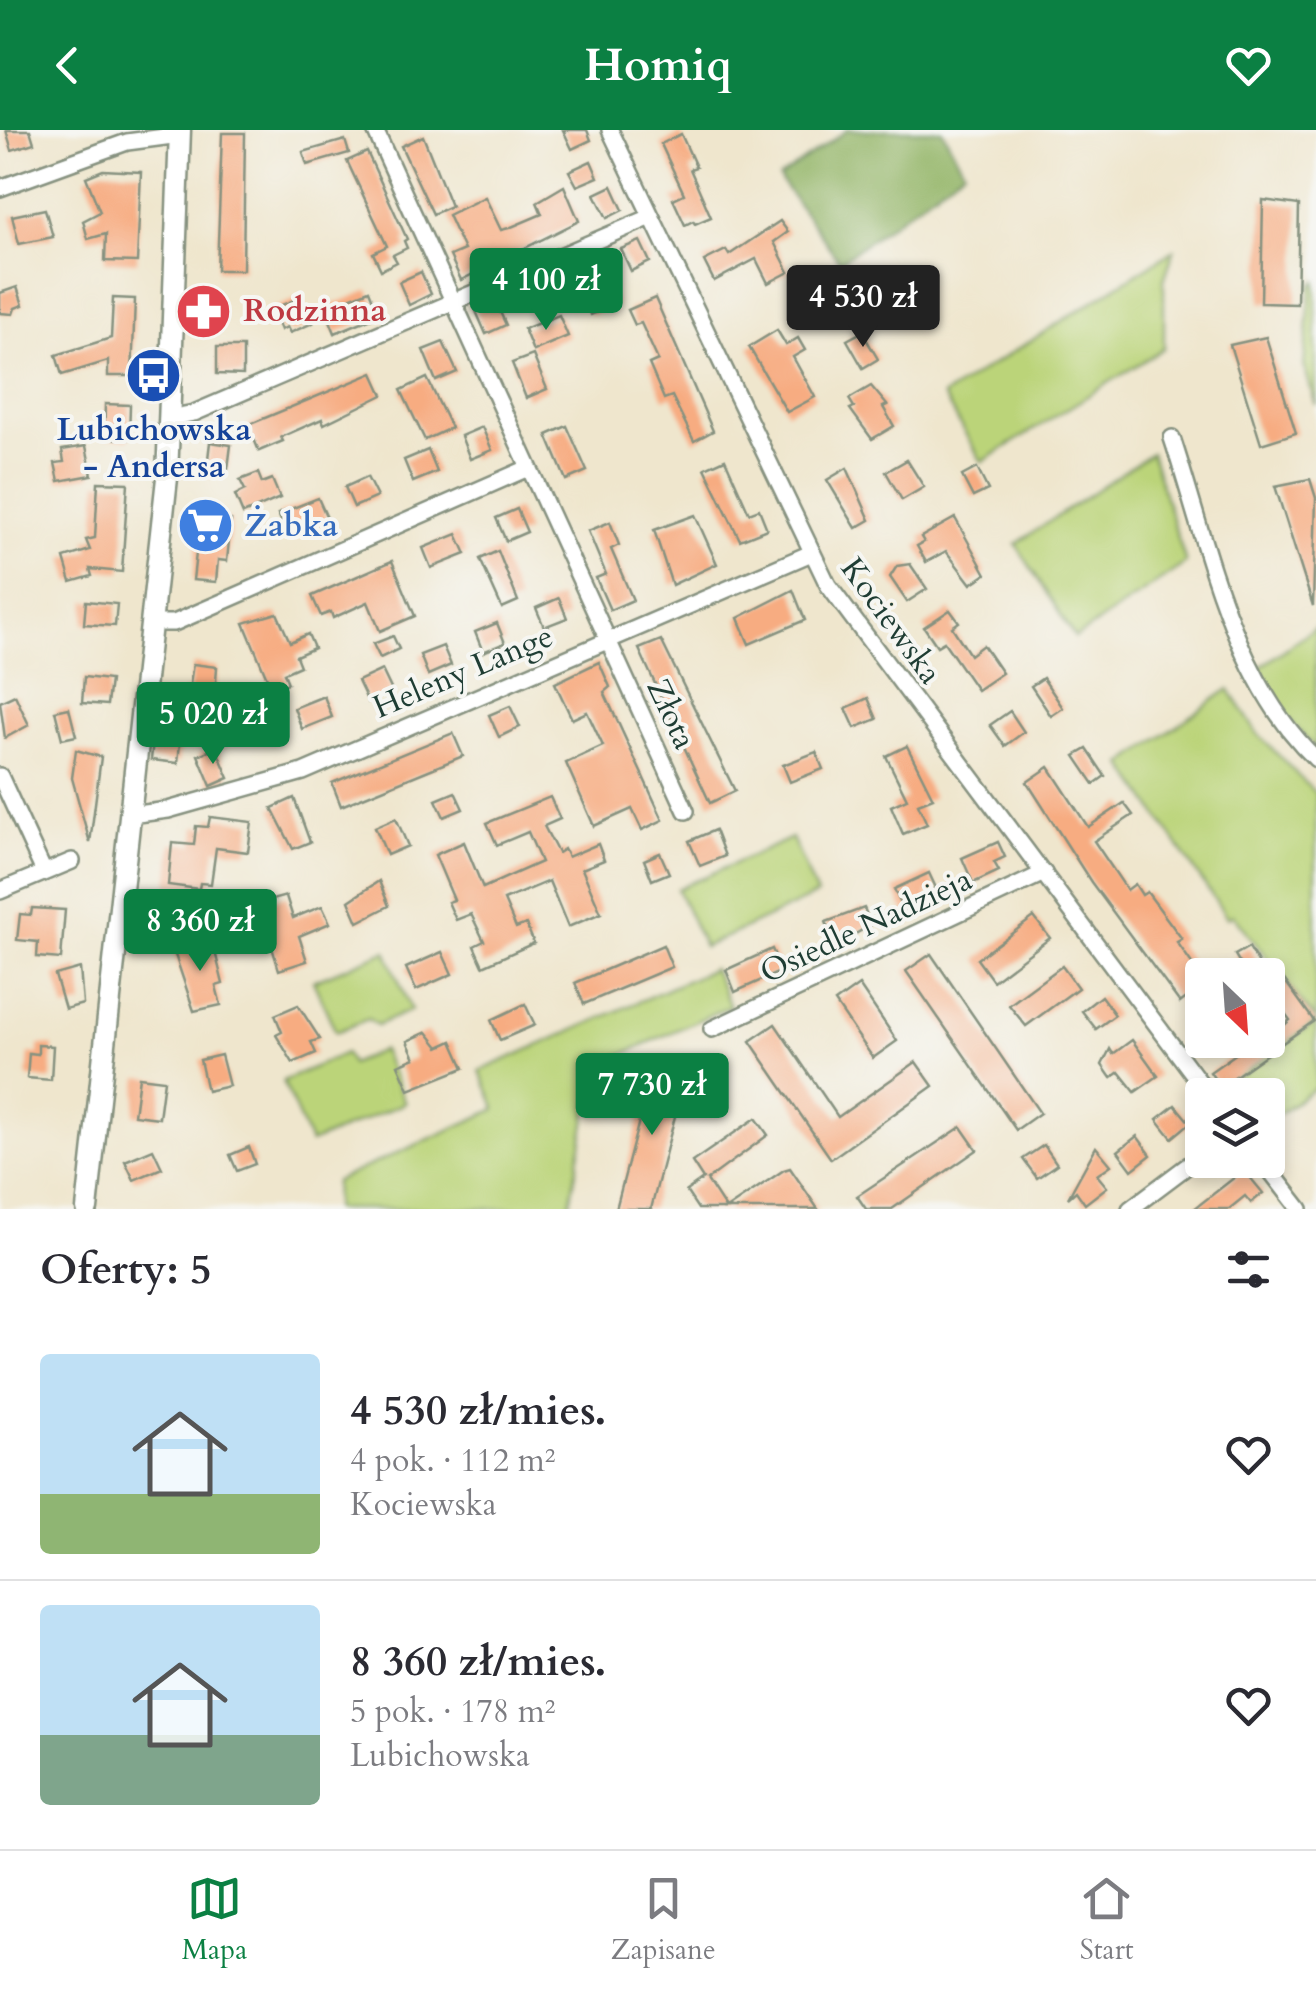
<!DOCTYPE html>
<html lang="pl">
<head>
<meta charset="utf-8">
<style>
	:root { --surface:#fff; --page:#f2f2f3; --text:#2b2b33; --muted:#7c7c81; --line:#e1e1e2; --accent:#0b8043 }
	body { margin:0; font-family:Cardo,serif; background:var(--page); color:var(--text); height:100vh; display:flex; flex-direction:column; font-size:38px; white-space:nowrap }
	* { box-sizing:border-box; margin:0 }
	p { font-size:32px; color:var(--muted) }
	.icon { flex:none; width:55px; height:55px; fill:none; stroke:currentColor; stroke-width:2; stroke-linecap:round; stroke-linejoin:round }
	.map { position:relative; height:1079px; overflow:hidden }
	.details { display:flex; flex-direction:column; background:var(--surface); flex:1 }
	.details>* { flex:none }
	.needle { width:65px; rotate:155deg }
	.fabs { position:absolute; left:1185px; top:828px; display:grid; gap:20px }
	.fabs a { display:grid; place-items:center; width:100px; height:100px; border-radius:10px; background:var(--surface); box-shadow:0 5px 15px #0003; font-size:50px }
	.price { position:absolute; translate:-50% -85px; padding:0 22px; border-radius:10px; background:var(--accent); color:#fff; font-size:32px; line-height:65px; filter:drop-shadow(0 2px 5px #0008) }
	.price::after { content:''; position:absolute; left:50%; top:60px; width:30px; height:22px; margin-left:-15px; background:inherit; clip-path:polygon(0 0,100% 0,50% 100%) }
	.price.selected { background:#222; color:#fff }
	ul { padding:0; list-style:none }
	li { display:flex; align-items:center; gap:30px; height:250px; padding:0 40px }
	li+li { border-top:2px solid var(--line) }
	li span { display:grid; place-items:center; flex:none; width:280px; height:200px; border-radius:10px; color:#555 }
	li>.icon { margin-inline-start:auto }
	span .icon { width:120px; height:120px; fill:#fffc; stroke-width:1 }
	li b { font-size:42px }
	h2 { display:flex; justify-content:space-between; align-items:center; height:120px; padding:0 40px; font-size:42px }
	header { display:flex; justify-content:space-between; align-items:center; height:130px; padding:0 40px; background:var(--accent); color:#fff; font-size:45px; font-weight:700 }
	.dock { display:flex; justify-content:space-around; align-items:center; height:140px; border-top:2px solid var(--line); background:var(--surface); font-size:28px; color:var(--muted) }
	.dock a { display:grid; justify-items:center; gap:5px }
	.dock .selected { color:var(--accent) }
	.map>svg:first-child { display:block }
	.green { fill:#bbd479; stroke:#6d8856; stroke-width:2.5 }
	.forest { fill:#94b669; stroke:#5a7a4e; stroke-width:2.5 }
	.building { fill:#f7ac81 }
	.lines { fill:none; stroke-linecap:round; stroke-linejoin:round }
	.minor-casing { stroke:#879280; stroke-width:20 }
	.tertiary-casing { stroke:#879280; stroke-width:25 }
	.minor { stroke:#fff; stroke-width:15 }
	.tertiary { stroke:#fff; stroke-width:20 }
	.labels { text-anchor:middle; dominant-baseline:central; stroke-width:8; stroke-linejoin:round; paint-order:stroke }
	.health-label { font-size:32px; font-weight:bold; fill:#be3a42; stroke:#f6f6f2; text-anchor:start }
	.transit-label { font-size:32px; font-weight:bold; fill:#164399; stroke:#f6f6f2 }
	.shop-label { font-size:32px; font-weight:bold; fill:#366cbe; stroke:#f6f6f2; text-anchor:start }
	.street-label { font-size:32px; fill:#1f3d34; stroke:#f6f6f2 }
</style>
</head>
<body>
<header><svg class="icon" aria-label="back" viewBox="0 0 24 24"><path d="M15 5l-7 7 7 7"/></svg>Homiq<svg class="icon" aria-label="heart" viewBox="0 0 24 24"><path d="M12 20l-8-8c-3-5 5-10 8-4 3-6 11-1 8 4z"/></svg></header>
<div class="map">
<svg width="1316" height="1079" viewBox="0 0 1316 1079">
	<rect width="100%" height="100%" fill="#f6f6f2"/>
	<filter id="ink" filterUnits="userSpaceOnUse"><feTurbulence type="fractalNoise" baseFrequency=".01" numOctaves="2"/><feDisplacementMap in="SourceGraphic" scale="20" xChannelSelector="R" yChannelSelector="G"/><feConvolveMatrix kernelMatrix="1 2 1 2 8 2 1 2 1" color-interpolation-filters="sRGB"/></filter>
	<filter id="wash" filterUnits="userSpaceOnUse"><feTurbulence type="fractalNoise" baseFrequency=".0048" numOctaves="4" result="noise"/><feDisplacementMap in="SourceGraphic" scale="40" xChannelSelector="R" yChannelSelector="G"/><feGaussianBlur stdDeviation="2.25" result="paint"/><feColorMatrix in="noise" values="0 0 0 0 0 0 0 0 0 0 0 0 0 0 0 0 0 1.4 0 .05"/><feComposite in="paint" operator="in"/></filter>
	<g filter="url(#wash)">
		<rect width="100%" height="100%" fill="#efe6cd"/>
		<g class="green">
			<path d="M1174,120l-10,30v68l-182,114 -39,-66z"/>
			<path d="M1316,151v124l-12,-39 7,-80z"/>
			<path d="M1151,323l35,110 -111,75 -59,-94z"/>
			<path d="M1316,497v122l-33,-36 -24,-45z"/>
			<path d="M1229,559l28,44 59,61v226l-83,-105 -6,3 -104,-154z"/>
			<path d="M792,708l25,57 -113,52 -27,-58z"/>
			<path d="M386,821l25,59 -34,15 -9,-6 -32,13 -23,-51z"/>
			<path d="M713,839l17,37 -134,60 -27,143h-235l1,-28 161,-72 -16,-38z"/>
			<path d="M1316,892v65l-48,35v-27h-41l-6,-6z"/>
			<path d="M382,920l23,53 -95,40 -27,-62 62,-28 6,11z"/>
		</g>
		<path class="forest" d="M847,0h95l22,40 -124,92 -61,-84z"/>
		<g id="blocks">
			<g class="building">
				<path d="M6,0h24l4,13 -22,7z"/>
				<path d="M563,0h24l4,10 -19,9z"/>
				<path d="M222,3h23l-2,137h-26z"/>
				<path d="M681,4l15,33 -6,2 21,48 -16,7 -2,-3 -8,4 -12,-26 11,-5 -23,-50z"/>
				<path d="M423,6l28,70 -18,8 -32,-68z"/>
				<path d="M345,10l4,13 -42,12 -4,-13z"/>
				<path d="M367,22l40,87 -3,2 3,7 -14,7 4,7 -16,8 -8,-17 14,-7 -40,-85z"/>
				<path d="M591,31l7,16 -21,9 -8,-15z"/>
				<path d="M103,40l38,2 -4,90 -32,-1 1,-27 -18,5 -5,-18 17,-9 -14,-35z"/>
				<path d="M564,56l15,35 -118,59 -11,-24 14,-6 -16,-35 37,-18 16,33 8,-2 33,-14 -5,-12z"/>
				<path d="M612,56l11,24 -16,8 -12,-24z"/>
				<path d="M1263,70l36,5 -2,99 -36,-1z"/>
				<path d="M45,79l8,28 -34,7 -7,-28z"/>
				<path d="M780,91l8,11 -14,10 15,30 -21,11 -12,-24 -42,22 -10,-20 22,-11 3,5z"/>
				<path d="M640,111l10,21 -19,9 -10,-22z"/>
				<path d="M590,132l7,17 7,-2 12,27 -25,11 -22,-44z"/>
				<path d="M421,142l10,22 -22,11 -10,-23z"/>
				<path d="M17,157l6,18 -8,3 -2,6 -13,-1v-20z"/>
				<path d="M369,160l10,25 -44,18 -10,-25z"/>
				<path d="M113,168l22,1 -3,77h-24v-15l-46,14 -6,-20 55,-17z"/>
				<path d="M299,168l14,25 -23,10 -3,-6 -6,3 -9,-21z"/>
				<path d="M655,168l58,133 -19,10 -22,-45 -8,3 -15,-35 9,-4 -17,-37 -6,2 -7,-15z"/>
				<path d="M495,171l11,24 -20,9 -11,-25z"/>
				<path d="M559,185l9,21 -35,15 -9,-22z"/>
				<path d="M777,200l9,15 12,-7 7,12 -12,7 22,40 -28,15 -38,-65z"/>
				<path d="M862,202l16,27 -15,9 -16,-28z"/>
				<path d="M1266,207l30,96 -35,11 -31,-99z"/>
				<path d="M443,212l14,30 -21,9 -13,-31z"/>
				<path d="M217,217h26v28l-26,-1z"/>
				<path d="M533,225l14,34 -21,9 -14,-35z"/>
				<path d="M373,243l10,22 -59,29 -2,-5 -41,18 2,4 -24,10 -11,-26z"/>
				<path d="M427,248l24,50 -26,12 -24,-50z"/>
				<path d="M871,256l16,19 -4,2 11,19 -22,13 -22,-30 4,-2 -5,-8z"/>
				<path d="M105,274l25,1 -1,34 -25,-1z"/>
				<path d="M567,296l20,45 -21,9 -19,-45z"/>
				<path d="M482,297l10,23 -22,9 -9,-23z"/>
				<path d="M210,312l21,3 -3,24 -21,-2z"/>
				<path d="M86,316l6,29 -33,6 -4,-18 9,-1 -2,-12z"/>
				<path d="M428,320l9,22 -24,10 -9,-22z"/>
				<path d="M725,329l24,54 10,-4 8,20 -27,11 -35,-72z"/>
				<path d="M907,330l17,27 -22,13 -16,-28z"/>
				<path d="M847,338l23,52 -14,8 -29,-48z"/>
				<path d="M977,338l11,22 -15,7 -11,-21z"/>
				<path d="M258,343l4,10 10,-4 8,19 -37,16 -8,-19 10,-5 -5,-10z"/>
				<path d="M367,347l10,20 -23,10 -9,-20z"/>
				<path d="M1310,349l6,19 -3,108 -38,-120z"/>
				<path d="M98,352l30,1 -6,89 -32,-3 2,7 -21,6 -7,-24 26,-8 -4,-10 9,-2z"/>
				<path d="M318,368l9,20 -33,16 -2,-4 -6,2 -8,-18z"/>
				<path d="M517,379l10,23 -21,9 -10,-23z"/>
				<path d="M695,385l22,49 -45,21 -18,-55z"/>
				<path d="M200,387l31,3 -4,41 -9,-1 -2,22 -23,-2z"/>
				<path d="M955,388l31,56 -15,10 -25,-33 -20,11 -9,-16 7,-4 -3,-5z"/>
				<path d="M610,392l9,23 -8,4 22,51 -23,10 -14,-32 10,-4 -18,-43z"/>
				<path d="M457,404l9,20 -35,14 -8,-20z"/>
				<path d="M498,421l20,50 -16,7 -22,-49z"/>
				<path d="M392,431l23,55 -35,15 -12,-29 -35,16 -2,-6 -10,4 -9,-20z"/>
				<path d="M910,434l17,25 -20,13 -17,-25 7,-11z"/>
				<path d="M793,460l12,30 -56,24 -11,-26z"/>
				<path d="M559,468l8,20 -23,9 -8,-19z"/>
				<path d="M86,471l31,3 -2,22 -31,-2z"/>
				<path d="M950,480l9,12 -7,5 18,28 13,-10 19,28 -25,17 -33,-48 -7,4 -13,-19z"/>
				<path d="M277,483l13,29 18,-8 6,14 -18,8 4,10 -16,7 4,10 -16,7 -28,-67z"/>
				<path d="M497,493l8,20 -22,9 -8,-20z"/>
				<path d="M393,506l6,13 -19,9 -7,-14z"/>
				<path d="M661,510l74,151 -25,12 -71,-154z"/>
				<path d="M443,516l8,19 -23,10 -8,-20z"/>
				<path d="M599,532l11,25 -6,5 59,128 -21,10 -10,-21 -38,17 -28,-63 37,-17 -16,-34 -15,7 -17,-36z"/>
				<path d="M193,534l24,3 -3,43 7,16 -37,-5v-31l5,1z"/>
				<path d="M382,540l10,21 -24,11 -10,-21z"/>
				<path d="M84,547l26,3 -3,25 -25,-2z"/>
				<path d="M1043,548l20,30 -12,8 -20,-30z"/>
				<path d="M15,565l14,30 -24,13 -5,-36z"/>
				<path d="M324,566l8,21 -30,12 -8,-21z"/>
				<path d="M868,568l9,21 -22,9 -9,-20z"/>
				<path d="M510,576l10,21 -21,10 -10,-22z"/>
				<path d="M69,578l7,28 -14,3 -7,-28z"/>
				<path d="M1010,581l14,21 -19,14 -15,-21z"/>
				<path d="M155,591l27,2 -4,40 -27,-3z"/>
				<path d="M453,603l10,23 -122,50 -9,-23z"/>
				<path d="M907,616l26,52 -15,6 9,20 -24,10 -12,-28 16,-7 -21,-43z"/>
				<path d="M216,618l13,30 -18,8 -13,-31z"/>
				<path d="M1087,619l18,27 -11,8 -19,-28z"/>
				<path d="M76,620l25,7 -11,86 -18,-65z"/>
				<path d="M816,622l7,17 -33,13 -7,-17z"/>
				<path d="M1049,637l39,60 36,-24 9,12 -39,26 33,49 8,-6 7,11 5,-3 35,47 -5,3 25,36v8l-22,17 -89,-121 -64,-100z"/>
				<path d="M455,662l8,17 -19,8 -8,-17z"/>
				<path d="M550,667l10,22 -16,7 14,27 6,-4 4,8 30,-13 6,16 -22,9 19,44 -33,14 -19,-46 -45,19 12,28 10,-4 8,19 -51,23 -9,-20 10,-5 -13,-27 -15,6 -8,-18 6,-2 -19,-45 29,-13 19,46 58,-26 -13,-30 -31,13 -10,-22z"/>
				<path d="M294,668l16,44 -17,7 -21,-41z"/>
				<path d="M210,687l42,5 -4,30 -32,-4 -5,36 -11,-1 -1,6 -31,-4 4,-42 22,2 2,-19 12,1z"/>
				<path d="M396,688l12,28 -21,9 -12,-28z"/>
				<path d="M715,700l10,26 -25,10 -11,-25z"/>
				<path d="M998,712l7,15 -11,5 5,9 -26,12 -11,-25z"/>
				<path d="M660,723l9,20 -17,7 -8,-20z"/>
				<path d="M929,743l7,15 -10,5 5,10 -25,12 -12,-26z"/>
				<path d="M379,751l10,25 -31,16 -9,-21z"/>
				<path d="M286,766l7,22 29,-12 8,17 -31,13 8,25 -28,9 -15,-49 9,-3 -5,-17z"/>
				<path d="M32,778l33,2 -4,49 -24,-2 1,-15 -21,-2 3,-26 11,1z"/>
				<path d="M864,778l7,17 -35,20 -10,-23z"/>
				<path d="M1034,787l16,21 -57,43 -16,-22z"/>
				<path d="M212,809l11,45 -7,2 5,19 -27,6 -21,-62z"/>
				<path d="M663,815l9,22 -88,37 -9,-21z"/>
				<path d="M1249,817l16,28h-18l-12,-20z"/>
				<path d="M772,819l10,22 -47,21 -9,-22z"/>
				<path d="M442,822l10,22 -36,16 -10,-22z"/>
				<path d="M931,824l109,159 -24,17 -110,-159z"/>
				<path d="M1062,836l16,22 -52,38 -17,-21z"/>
				<path d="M80,838l3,36 -18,5 -10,-34z"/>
				<path d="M1280,844l34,47 -94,66 -10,-15 30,-21 -8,-11h36l22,-20 -22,-30v-7z"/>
				<path d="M859,855l38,56 -24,17 -38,-56z"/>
				<path d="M1101,866l14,19 -19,14 -14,-18z"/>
				<path d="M525,874l10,21 -35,15 -9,-20z"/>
				<path d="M298,875l22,34 -9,3 5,11 -23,10 -17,-28 6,-3 -7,-17z"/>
				<path d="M775,894l63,93 78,-55 17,24 -102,73 -81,-118z"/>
				<path d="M427,902l12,15 13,-6 12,27 -55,22 -11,-25 17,-7 -8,-17z"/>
				<path d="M1132,910l26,36 -23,16 -16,-20 -8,6 -9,-13 8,-16 3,5z"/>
				<path d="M38,915l15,1 -2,34 -24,-2 2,-25 9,1z"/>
				<path d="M221,925l8,31 -22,5 -7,-31z"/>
				<path d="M661,933l26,7 -36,139h-35l36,-138 6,1z"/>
				<path d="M139,947l25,3 -5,38 -25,-3z"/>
				<path d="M1175,975l15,18 -18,15 -15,-19z"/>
				<path d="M756,988l12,17 -61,45 19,29h-28l-12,-18 17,-12 -11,-17z"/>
				<path d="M961,997l16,23 -85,59h-26l-9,-13z"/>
				<path d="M1137,1006l14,19 -19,15 -14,-19z"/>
				<path d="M1044,1015l13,19 -20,14 -14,-19z"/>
				<path d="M249,1017l6,17 -18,7 -7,-16z"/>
				<path d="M1096,1017l15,18 -14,10 10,12 -22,17 -9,-13 -8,7z"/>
				<path d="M153,1019l9,19 -28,12 -9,-19z"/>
				<path d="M790,1038l28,41h-92l58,-39z"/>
				<path d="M1244,1040l19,23 -12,10 -6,-7 -16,13h-35z"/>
			</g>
		</g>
	</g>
	<g filter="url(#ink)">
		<use href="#blocks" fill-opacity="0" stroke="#879280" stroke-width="2.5"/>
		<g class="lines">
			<defs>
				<g id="minor">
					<path d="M375,0l311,681"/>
					<path d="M610,0l218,455 381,510"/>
					<path d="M0,58l127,-46 53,-7"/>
					<path d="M169,288l25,-5 457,-196"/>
					<path d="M1172,308c35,106 61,243 144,321"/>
					<path d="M151,493h23l352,-154"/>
					<path d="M0,646l44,96"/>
					<path d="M130,685l38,-5 135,-38 506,-218"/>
					<path d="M0,761l72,-30"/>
					<path d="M712,899l332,-156"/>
					<path d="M1262,1030l38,49"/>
					<path d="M1130,1079l72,-54"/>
				</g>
				<path id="tertiary" d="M87,1079l80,-731 13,-348"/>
			</defs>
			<use href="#minor" class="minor-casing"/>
			<use href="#tertiary" class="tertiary-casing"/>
			<use href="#minor" class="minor"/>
			<use href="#tertiary" class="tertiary"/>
		</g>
	</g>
	<defs>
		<symbol id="pharmacy-disc" viewBox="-11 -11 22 22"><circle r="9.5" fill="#e0444e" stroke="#f6f6f2"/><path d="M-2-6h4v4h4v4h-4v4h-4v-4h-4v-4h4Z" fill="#fff"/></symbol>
		<symbol id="bus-disc" viewBox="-11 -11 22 22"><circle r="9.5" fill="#1a4fb4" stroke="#f6f6f2"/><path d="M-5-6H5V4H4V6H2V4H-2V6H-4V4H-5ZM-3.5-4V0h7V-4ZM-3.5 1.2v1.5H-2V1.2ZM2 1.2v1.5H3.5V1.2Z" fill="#fff"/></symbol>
		<symbol id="supermarket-disc" viewBox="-11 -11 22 22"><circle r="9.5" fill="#3f7fe0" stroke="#f6f6f2"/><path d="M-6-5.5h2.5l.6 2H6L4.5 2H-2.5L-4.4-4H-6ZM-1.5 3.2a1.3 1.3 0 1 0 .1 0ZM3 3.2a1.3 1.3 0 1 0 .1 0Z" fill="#fff"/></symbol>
	</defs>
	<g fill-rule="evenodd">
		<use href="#pharmacy-disc" x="172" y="150" width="63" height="63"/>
		<use href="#bus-disc" x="122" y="214" width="63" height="63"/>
		<use href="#supermarket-disc" x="174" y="364" width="63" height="63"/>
	</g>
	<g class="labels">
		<g class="health-label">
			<text x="243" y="181">Rodzinna</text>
		</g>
		<g class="transit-label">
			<text x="154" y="300">Lubichowska<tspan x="154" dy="37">- Andersa</tspan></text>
		</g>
		<g class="shop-label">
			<text x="244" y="396">Żabka</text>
		</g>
		<g class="street-label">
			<text transform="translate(891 491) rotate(54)">Kociewska</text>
			<text transform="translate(463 542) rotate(-23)">Heleny Lange</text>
			<text transform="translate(671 584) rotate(65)">Złota</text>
			<text transform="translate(866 796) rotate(-25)">Osiedle Nadzieja</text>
		</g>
	</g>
</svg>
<div class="fabs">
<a><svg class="needle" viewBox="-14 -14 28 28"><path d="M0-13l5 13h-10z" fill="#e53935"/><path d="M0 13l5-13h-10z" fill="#7c7c81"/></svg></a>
<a><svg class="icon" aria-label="layers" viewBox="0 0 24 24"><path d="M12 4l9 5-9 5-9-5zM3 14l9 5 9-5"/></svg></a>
</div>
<b class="price" style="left:546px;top:203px">4 100 zł</b>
<b class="price selected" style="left:863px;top:220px">4 530 zł</b>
<b class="price" style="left:213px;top:637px">5 020 zł</b>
<b class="price" style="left:200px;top:844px">8 360 zł</b>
<b class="price" style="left:652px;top:1008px">7 730 zł</b>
</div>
<section class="details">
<h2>Oferty: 5<svg class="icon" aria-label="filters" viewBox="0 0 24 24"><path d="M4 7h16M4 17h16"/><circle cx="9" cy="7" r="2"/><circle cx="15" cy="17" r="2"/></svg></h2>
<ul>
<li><span style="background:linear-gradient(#bfe0f5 70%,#8fb573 0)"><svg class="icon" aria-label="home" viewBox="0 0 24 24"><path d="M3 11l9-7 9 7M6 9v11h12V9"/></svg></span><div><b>4 530 zł/mies.</b><p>4 pok. · 112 m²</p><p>Kociewska</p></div><svg class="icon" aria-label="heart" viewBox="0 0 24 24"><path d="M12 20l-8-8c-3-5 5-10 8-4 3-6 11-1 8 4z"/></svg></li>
<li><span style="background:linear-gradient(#bfe0f5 65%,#7fa58c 0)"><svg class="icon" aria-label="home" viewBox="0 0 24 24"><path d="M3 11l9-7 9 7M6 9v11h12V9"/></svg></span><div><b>8 360 zł/mies.</b><p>5 pok. · 178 m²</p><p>Lubichowska</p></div><svg class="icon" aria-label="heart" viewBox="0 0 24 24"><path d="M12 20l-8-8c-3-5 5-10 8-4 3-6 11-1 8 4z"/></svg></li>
</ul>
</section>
<nav class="dock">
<a class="selected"><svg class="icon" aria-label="map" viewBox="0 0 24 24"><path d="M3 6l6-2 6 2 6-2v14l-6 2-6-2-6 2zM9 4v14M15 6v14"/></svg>Mapa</a>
<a><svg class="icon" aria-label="saved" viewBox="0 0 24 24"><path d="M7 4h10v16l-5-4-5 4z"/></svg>Zapisane</a>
<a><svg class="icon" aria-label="home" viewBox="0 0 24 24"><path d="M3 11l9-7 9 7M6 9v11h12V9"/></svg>Start</a>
</nav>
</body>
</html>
